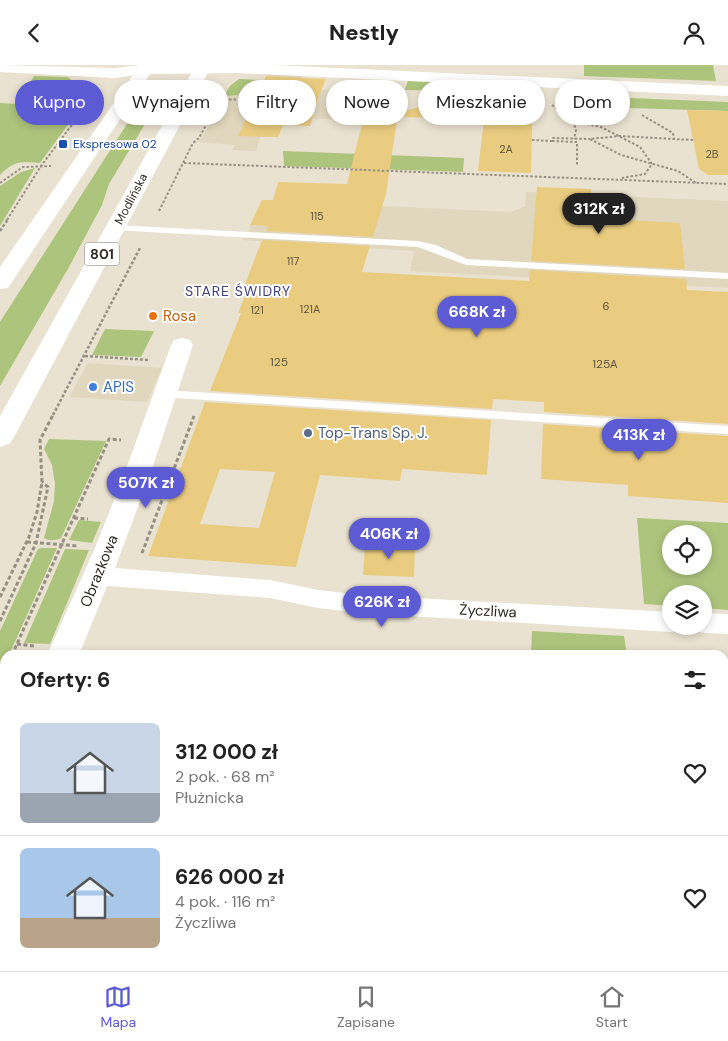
<!DOCTYPE html>
<html lang="pl">
<head>
<meta charset="utf-8">
<style>
	:root { --surface:#fff; --page:#f6f6f6; --text:#222; --muted:#767676; --line:#e0e0e0; --accent:#5d5bd4 }
	body { margin:0; font-family:"DM Sans",sans-serif; background:var(--page); color:var(--text); height:100vh; display:flex; flex-direction:column; font-size:19px; white-space:nowrap }
	* { box-sizing:border-box; margin:0 }
	p { font-size:16px; color:var(--muted) }
	.icon { flex:none; width:28px; height:28px; fill:none; stroke:currentColor; stroke-width:2; stroke-linecap:round; stroke-linejoin:round }
	.map { position:relative; flex:1; overflow:hidden }
	.sheet { position:absolute; left:0px; top:585px; width:729px; height:321px; display:flex; flex-direction:column; background:var(--surface); border-radius:15px 15px 0 0; box-shadow:0 2px 8px #0003 }
	.sheet>* { flex:none }
	.guide { position:absolute; left:15px; top:15px; width:699px; height:45px; display:flex; gap:10px }
	.fabs { position:absolute; left:662px; top:460px; display:grid; gap:10px }
	.fabs a { display:grid; place-items:center; width:50px; height:50px; border-radius:50%; background:var(--surface); box-shadow:0 2px 8px #0003; font-size:25px }
	.price { position:absolute; translate:-50% -42px; padding:0 11px; border-radius:18px; background:var(--accent); color:#fff; font-size:16px; line-height:32px; filter:drop-shadow(0 1px 2px #0008) }
	.price::after { content:''; position:absolute; left:50%; top:30px; width:15px; height:11px; margin-left:-8px; background:inherit; clip-path:polygon(0 0,100% 0,50% 100%) }
	.price.selected { background:#222; color:#fff }
	ul { padding:0; list-style:none }
	li { display:flex; align-items:center; gap:15px; height:125px; padding:0 20px }
	li+li { border-top:1px solid var(--line) }
	li span { display:grid; place-items:center; flex:none; width:140px; height:100px; border-radius:8px; color:#555 }
	li>.icon { margin-inline-start:auto }
	span .icon { width:60px; height:60px; fill:#fffc; stroke-width:1 }
	li b { font-size:21px }
	h2 { display:flex; justify-content:space-between; align-items:center; height:60px; padding:0 20px; font-size:21px }
	.pill { padding:0 18px; border-radius:22px; background:var(--surface); box-shadow:0 2px 8px #0003; font-size:18px; line-height:45px }
	.pill.selected { background:var(--accent); color:#fff }
	header { display:flex; justify-content:space-between; align-items:center; height:65px; padding:0 20px; background:var(--surface); font-size:22px; font-weight:800 }
	.tab-bar { display:flex; justify-content:space-around; align-items:center; height:70px; border-top:1px solid var(--line); background:var(--surface); font-size:14px; color:var(--muted) }
	.tab-bar a { display:grid; justify-items:center; gap:2px }
	.tab-bar .selected { color:var(--accent) }
	.map>svg:first-child { display:block }
	.built { fill:#e1d7be }
	.green { fill:#adc47c; fill-rule:evenodd }
	.building { fill:#eacc81; fill-rule:evenodd }
	.lines { fill:none; stroke-linecap:round; stroke-linejoin:round }
	.path-far3 { stroke:#969084; stroke-width:2; stroke-dasharray:2.5 2; stroke-linecap:butt }
	.path-far2 { stroke:#969084; stroke-width:2.5; stroke-dasharray:3 2; stroke-linecap:butt }
	.path-far1 { stroke:#969084; stroke-width:3; stroke-dasharray:4 2.5; stroke-linecap:butt }
	.path { stroke:#969084; stroke-width:4; stroke-dasharray:5 3; stroke-linecap:butt }
	.lane { fill:#fff; fill-rule:evenodd }
	.street { fill:#fff; fill-rule:evenodd }
	.primary { fill:#fff; fill-rule:evenodd }
	.transit-dot { fill:#1a4fb4; stroke:#fff; stroke-width:2 }
	.food-dot { fill:#e8710a; stroke:#fff; stroke-width:2 }
	.shop-dot { fill:#3f7fe0; stroke:#fff; stroke-width:2 }
	.service-dot { fill:#5c6f8a; stroke:#fff; stroke-width:2 }
	.labels { text-anchor:middle; dominant-baseline:central; stroke-width:4; stroke-linejoin:round; paint-order:stroke }
	.far-number-label { font-size:11px; fill:#5e553e }
	.far-transit-label { font-size:12px; fill:#164399; stroke:#fff; text-anchor:start }
	.far-street-label { font-size:12px; fill:#302d27; stroke:#fff }
	.number-label { font-size:12px; fill:#5e553e }
	.shield { fill:#fff; stroke:#6e6c68; stroke-width:1 }
	.shield-label { font-size:14px; font-weight:bold; fill:#302d27 }
	.far-neighbourhood-label { font-size:14px; letter-spacing:1px; fill:#40427f; stroke:#fff }
	.food-label { font-size:15px; fill:#c56008; stroke:#fff; text-anchor:start }
	.shop-label { font-size:15px; fill:#366cbe; stroke:#fff; text-anchor:start }
	.service-label { font-size:15px; fill:#4e5e75; stroke:#fff; text-anchor:start }
	.street-label { font-size:15px; fill:#302d27; stroke:#fff }
</style>
</head>
<body>
<header><svg class="icon" aria-label="back" viewBox="0 0 24 24"><path d="M15 5l-7 7 7 7"/></svg>Nestly<svg class="icon" aria-label="person" viewBox="0 0 24 24"><circle cx="12" cy="8" r="4"/><path d="M4 21q1-7 8-7t8 7"/></svg></header>
<div class="map">
<svg width="728" height="906" viewBox="0 0 728 906">
	<rect width="100%" height="100%" fill="#eae2d0"/>
	<g class="built">
		<path d="M268,8l34,1v5l7,11h83l-4,31 -121,-4 -11,34 -24,-1 3,-5 -37,-3 8,-11 23,-43 31,1z"/>
		<path d="M526,127l202,9v87l-318,-17 4,-20 -172,-11 7,-6 1,-9 124,7 8,-26 129,6 14,-6z"/>
		<path d="M88,298l74,5 -15,34 -78,-5z"/>
	</g>
	<g class="green">
		<path d="M584,0h129l3,16 -132,-5z"/>
		<path d="M34,11l34,1 21,19 -49,67c-20,-1 -25,-3 -40,12v-72l16,1z"/>
		<path d="M239,14l20,1 -4,9 -12,-1 -5,7 -14,1 6,-10z"/>
		<path d="M408,15l60,1 -1,7 33,2 -34,7 -2,-6 -59,-1z"/>
		<path d="M606,32l122,5v9l-132,-4v-5h10z"/>
		<path d="M143,34h17l-51,85 -7,21 -33,62 -69,119v-64z"/>
		<path d="M283,86l181,7 -1,14 -179,-6z"/>
		<path d="M35,103l-35,58v-40l21,-14z"/>
		<path d="M105,264l49,2 -13,26 -49,-2z"/>
		<path d="M49,374l57,2 -45,97c-6,3 -12,3 -17,0l10,-37 1,-17 -3,-19 -8,-16z"/>
		<path d="M637,453l91,5v87l-24,-2v-14h-33v12l-27,-2zM671,469h33v32h-33z"/>
		<path d="M79,455l22,2 -9,21 -23,-3z"/>
		<path d="M42,483h15l-48,107h-4v8l-5,11v-43l38,-82z"/>
		<path d="M65,484l24,1 -39,94 -26,-1z"/>
		<path d="M532,566l92,5 3,19h-96z"/>
		<path d="M0,789l5,9v73h-5z"/>
		<path d="M0,883h5v18h300l89,5h-394z"/>
	</g>
	<g class="building">
		<path d="M266,11l60,3 -8,19 -8,28 -27,-1 -5,12 -40,-1z"/>
		<path d="M487,22l46,2 -2,84 -53,-2 6,-52 -81,-2 -1,-5z"/>
		<path d="M687,45l41,1v64h-20l-9,-6z"/>
		<path d="M398,48l-12,81 -13,43 -107,-6 2,-5 -18,-1 12,-25h11l5,-18 69,2 15,-60z"/>
		<path d="M537,122l54,2 1,29 88,5 5,46 -154,-8z"/>
		<path d="M262,175l108,6 -8,26 167,9 1,-11 156,9 1,11 41,2v132l-184,-12v-10l-51,-3 -1,10 -282,-18 31,-78h-3l8,-20 -4,-1z"/>
		<path d="M205,337l286,18 -4,55 -85,-6 -2,12 -80,-6 -24,92 -148,-11zM220,404l55,3 -16,56 -59,-4z"/>
		<path d="M543,359l185,12v67l-100,-7v-11l-87,-6z"/>
		<path d="M365,478l50,2 -1,32 -51,-2z"/>
	</g>
	<g class="lines">
		<g class="path-far3">
			<path d="M211,34l41,1 4,-9"/>
			<path d="M552,40l21,16 28,6 39,20 12,17 -7,10 -23,4"/>
			<path d="M642,50l31,18 1,6"/>
			<path d="M573,56l3,9 -2,9"/>
			<path d="M532,75l20,1 1,-3 37,1"/>
			<path d="M693,75l-74,-4 -29,3 31,16 57,16 18,12"/>
			<path d="M552,76l25,1v23"/>
			<path d="M184,98l544,21"/>
			<path d="M0,118l23,-16 28,-1"/>
			<path d="M159,146l34,-68 6,-5 26,-48"/>
			<path d="M7,155l34,-54 54,-72"/>
		</g>
		<g class="path-far2">
			<path d="M0,166l8,-12"/>
			<path d="M85,291l64,4"/>
			<path d="M53,350l87,-167"/>
		</g>
		<g class="path-far1">
			<path d="M74,453l14,1"/>
			<path d="M27,477l51,4"/>
			<path d="M142,488l52,-137"/>
			<path d="M0,532l29,-60 8,-25 5,-30 -2,-42 14,-27"/>
			<path d="M0,556l36,-78 12,-56 -6,-5"/>
			<path d="M17,579l17,2"/>
			<path d="M12,590l97,-216 12,1"/>
		</g>
		<g class="path">
			<path d="M0,618l5,-11"/>
			<path d="M0,682l5,1"/>
		</g>
		<g class="lane">
			<path d="M116,160l302,16 18,4 31,14 261,14v6l-262,-14 -48,-18 -306,-17 -1,-2z"/>
			<path d="M164,325l564,36v8l-568,-37 -2,-3 2,-3z"/>
		</g>
		<g class="street">
			<path d="M0,0l114,3 26,-3h133l455,21v10l-491,-23 -92,1 -31,4 -114,-6z"/>
			<path d="M182,273l8,2 3,5 -42,127 -36,96 155,12 48,10 43,5 310,17v14h12l-1,3 -11,3 -310,-19 -43,-5 -48,-10 -163,-12 -28,69h-32l48,-107 30,-76 46,-127 3,-5z"/>
			<path d="M704,548l24,1v20l-24,-1 -11,-3 -2,-4h13z"/>
			<path d="M724,872h4v32l-13,-3h9z"/>
		</g>
		<g class="primary">
			<path d="M140,0h16l-148,223 -8,1v-22z"/>
			<path d="M196,0h16l-199,374 -4,5 -9,3v-31z"/>
		</g>
	</g>
	<rect class="transit-dot" x="58" y="74" width="10" height="10" rx="2.5"/>
	<circle class="food-dot" cx="153" cy="251" r="5"/>
	<circle class="shop-dot" cx="93" cy="322" r="5"/>
	<circle class="service-dot" cx="308" cy="368" r="5"/>
	<g class="labels">
		<g class="far-number-label">
			<text x="506" y="84">2A</text>
			<text x="712" y="89">2B</text>
			<text x="317" y="151">115</text>
			<text x="293" y="196">117</text>
			<text x="606" y="241">6</text>
			<text x="310" y="244">121A</text>
			<text x="257" y="245">121</text>
		</g>
		<g class="far-transit-label">
			<text x="73" y="79">Ekspresowa 02</text>
		</g>
		<g class="far-street-label">
			<text transform="translate(131 134) rotate(-62)">Modlińska</text>
		</g>
		<g class="number-label">
			<text x="279" y="297">125</text>
			<text x="605" y="299">125A</text>
		</g>
		<rect class="shield" x="84.5" y="177.5" width="35" height="23" rx="4"/>
		<g class="shield-label">
			<text x="102" y="189">801</text>
		</g>
		<g class="far-neighbourhood-label">
			<text x="238" y="226">STARE ŚWIDRY</text>
		</g>
		<g class="food-label">
			<text x="163" y="251">Rosa</text>
		</g>
		<g class="shop-label">
			<text x="103" y="322">APIS</text>
		</g>
		<g class="service-label">
			<text x="318" y="368">Top-Trans Sp. J.</text>
		</g>
		<g class="street-label">
			<text transform="translate(99 506) rotate(-68)">Obrazkowa</text>
			<text transform="translate(488 546) rotate(3)">Życzliwa</text>
		</g>
	</g>
</svg>
<div class="fabs">
<a><svg class="icon" aria-label="locate" viewBox="0 0 24 24"><circle cx="12" cy="12" r="6"/><path d="M12 2v4M12 18v4M2 12h4M18 12h4"/></svg></a>
<a><svg class="icon" aria-label="layers" viewBox="0 0 24 24"><path d="M12 4l9 5-9 5-9-5zM3 14l9 5 9-5"/></svg></a>
</div>
<b class="price selected" style="left:599px;top:170px">312K zł</b>
<b class="price" style="left:477px;top:273px">668K zł</b>
<b class="price" style="left:639px;top:396px">413K zł</b>
<b class="price" style="left:146px;top:444px">507K zł</b>
<b class="price" style="left:389px;top:495px">406K zł</b>
<b class="price" style="left:382px;top:563px">626K zł</b>
<div class="guide">
<a class="pill selected">Kupno</a>
<a class="pill">Wynajem</a>
<a class="pill">Filtry</a>
<a class="pill">Nowe</a>
<a class="pill">Mieszkanie</a>
<a class="pill">Dom</a>
</div>
<section class="sheet">
<h2>Oferty: 6<svg class="icon" aria-label="filters" viewBox="0 0 24 24"><path d="M4 7h16M4 17h16"/><circle cx="9" cy="7" r="2"/><circle cx="15" cy="17" r="2"/></svg></h2>
<ul>
<li><span style="background:linear-gradient(#c9d6e8 70%,#9aa5b1 0)"><svg class="icon" aria-label="home" viewBox="0 0 24 24"><path d="M3 11l9-7 9 7M6 9v11h12V9"/></svg></span><div><b>312 000 zł</b><p>2 pok. · 68 m²</p><p>Płużnicka</p></div><svg class="icon" aria-label="heart" viewBox="0 0 24 24"><path d="M12 20l-8-8c-3-5 5-10 8-4 3-6 11-1 8 4z"/></svg></li>
<li><span style="background:linear-gradient(#a9c7e8 70%,#b9a48a 0)"><svg class="icon" aria-label="home" viewBox="0 0 24 24"><path d="M3 11l9-7 9 7M6 9v11h12V9"/></svg></span><div><b>626 000 zł</b><p>4 pok. · 116 m²</p><p>Życzliwa</p></div><svg class="icon" aria-label="heart" viewBox="0 0 24 24"><path d="M12 20l-8-8c-3-5 5-10 8-4 3-6 11-1 8 4z"/></svg></li>
</ul>
</section>
</div>
<nav class="tab-bar">
<a class="selected"><svg class="icon" aria-label="map" viewBox="0 0 24 24"><path d="M3 6l6-2 6 2 6-2v14l-6 2-6-2-6 2zM9 4v14M15 6v14"/></svg>Mapa</a>
<a><svg class="icon" aria-label="saved" viewBox="0 0 24 24"><path d="M7 4h10v16l-5-4-5 4z"/></svg>Zapisane</a>
<a><svg class="icon" aria-label="home" viewBox="0 0 24 24"><path d="M3 11l9-7 9 7M6 9v11h12V9"/></svg>Start</a>
</nav>
</body>
</html>
